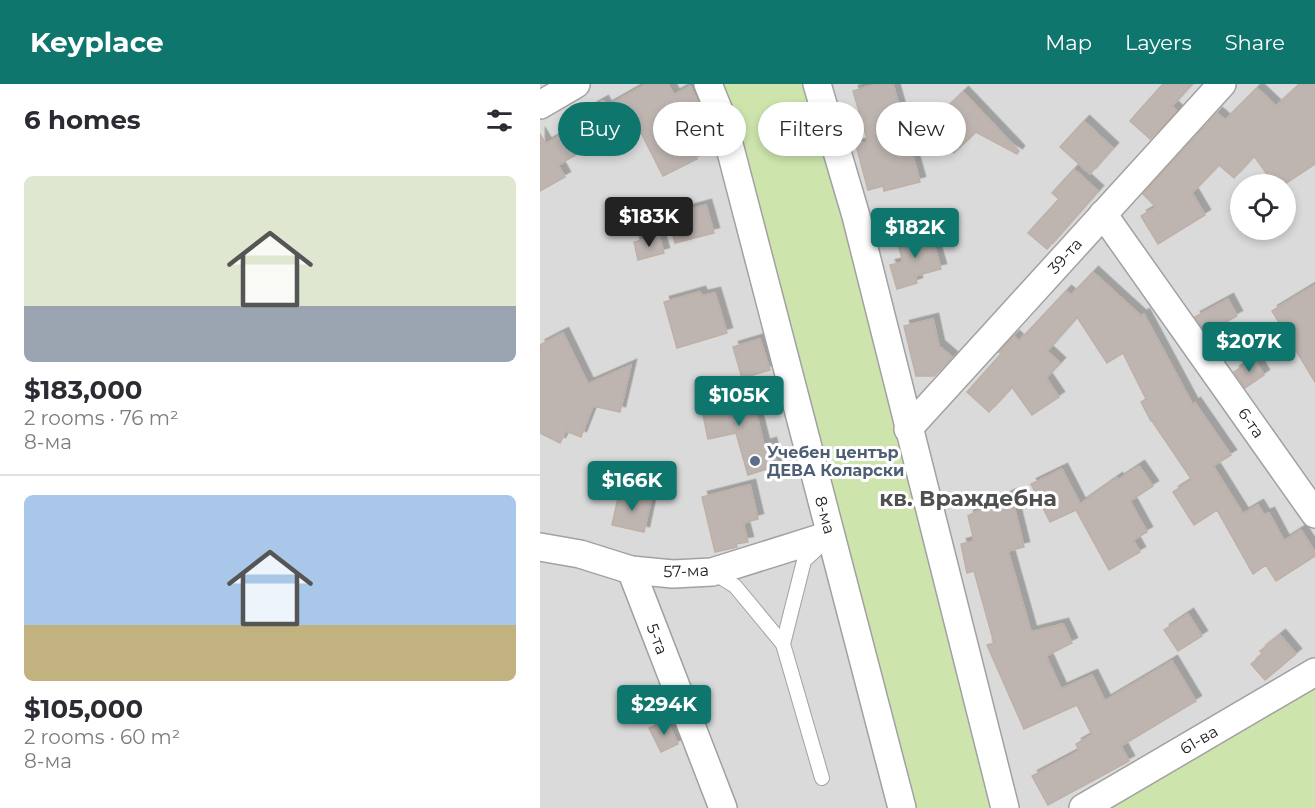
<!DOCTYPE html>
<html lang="en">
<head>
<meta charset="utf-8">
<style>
	:root { --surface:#fff; --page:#f2f2f3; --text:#2b2b33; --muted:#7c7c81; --line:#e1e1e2; --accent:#0f766e }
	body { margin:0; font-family:Montserrat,sans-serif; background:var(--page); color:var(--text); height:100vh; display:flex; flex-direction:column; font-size:22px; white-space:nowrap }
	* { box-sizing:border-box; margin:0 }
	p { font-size:20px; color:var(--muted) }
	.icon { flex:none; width:33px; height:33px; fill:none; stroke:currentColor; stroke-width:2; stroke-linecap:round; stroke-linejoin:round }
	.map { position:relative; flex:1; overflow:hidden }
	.panel { display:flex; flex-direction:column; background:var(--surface); width:540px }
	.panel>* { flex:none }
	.hud { position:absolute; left:18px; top:18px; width:570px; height:54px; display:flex; gap:12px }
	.buttons { position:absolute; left:690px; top:90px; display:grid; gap:12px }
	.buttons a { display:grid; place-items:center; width:66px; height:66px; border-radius:50%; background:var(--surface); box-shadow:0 3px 9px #0003; font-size:30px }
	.price { position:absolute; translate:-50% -51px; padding:0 14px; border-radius:6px; background:var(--accent); color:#fff; font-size:20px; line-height:39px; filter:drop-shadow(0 2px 3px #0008) }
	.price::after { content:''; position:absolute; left:50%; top:36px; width:18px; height:14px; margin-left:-9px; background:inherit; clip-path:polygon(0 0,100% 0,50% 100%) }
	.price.active { background:#222; color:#fff }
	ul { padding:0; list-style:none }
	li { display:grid; align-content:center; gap:12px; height:318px; padding:0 24px }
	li+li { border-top:2px solid var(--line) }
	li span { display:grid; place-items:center; height:186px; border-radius:9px; color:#555 }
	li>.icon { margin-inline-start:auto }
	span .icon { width:108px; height:108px; fill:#fffc; stroke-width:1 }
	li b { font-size:26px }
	h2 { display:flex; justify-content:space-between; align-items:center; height:72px; padding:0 24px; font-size:26px }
	.pill { padding:0 21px; border-radius:27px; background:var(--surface); box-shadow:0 3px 9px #0003; font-size:21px; line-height:54px }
	.pill.active { background:var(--accent); color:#fff }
	header { display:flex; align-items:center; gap:36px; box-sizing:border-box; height:84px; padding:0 30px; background:var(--accent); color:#fff }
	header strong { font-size:28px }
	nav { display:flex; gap:33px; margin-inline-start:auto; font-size:21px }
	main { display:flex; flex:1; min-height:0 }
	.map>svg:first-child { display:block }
	.residential { fill:#dbdada; fill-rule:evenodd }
	.grass { fill:#cde5ad }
	.building { fill:#beb5b1; stroke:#beb0a7; stroke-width:1.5; filter:url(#shadow) }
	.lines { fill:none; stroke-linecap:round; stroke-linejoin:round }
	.service-casing { stroke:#a1a1a1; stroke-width:16 }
	.minor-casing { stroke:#a1a1a1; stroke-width:30 }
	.service { stroke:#fff; stroke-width:14 }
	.minor { stroke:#fff; stroke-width:27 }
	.service-dot { fill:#5c6f8a; stroke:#fff; stroke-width:2 }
	.labels { text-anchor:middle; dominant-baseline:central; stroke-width:6; stroke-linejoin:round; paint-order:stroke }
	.street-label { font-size:16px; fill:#1d1d1d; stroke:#fff }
	.service-label { font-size:16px; font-weight:bold; fill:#4e5e75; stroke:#fff; text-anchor:start }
	.district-label { font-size:22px; font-weight:bold; fill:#505050; stroke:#fff }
</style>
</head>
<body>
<header>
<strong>Keyplace</strong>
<nav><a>Map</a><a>Layers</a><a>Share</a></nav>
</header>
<main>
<section class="panel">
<h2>6 homes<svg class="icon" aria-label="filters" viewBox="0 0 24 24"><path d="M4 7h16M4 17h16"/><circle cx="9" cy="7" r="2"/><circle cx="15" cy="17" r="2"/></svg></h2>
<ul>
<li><span style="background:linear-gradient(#dfe7d0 70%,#9aa5b1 0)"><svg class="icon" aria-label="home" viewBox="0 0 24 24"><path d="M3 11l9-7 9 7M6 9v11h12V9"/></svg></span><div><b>$183,000</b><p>2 rooms · 76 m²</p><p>8-ма</p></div></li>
<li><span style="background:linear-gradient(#a9c7e8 70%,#c2b280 0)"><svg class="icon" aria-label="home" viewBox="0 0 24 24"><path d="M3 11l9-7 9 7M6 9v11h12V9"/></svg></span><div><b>$105,000</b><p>2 rooms · 60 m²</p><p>8-ма</p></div></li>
</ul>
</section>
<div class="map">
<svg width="775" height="724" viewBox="0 0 775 724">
	<defs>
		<filter id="shadow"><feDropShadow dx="5.5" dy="-5.5" stdDeviation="0" flood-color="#0004"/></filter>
	</defs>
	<rect width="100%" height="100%" fill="#eeeae4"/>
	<path class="residential" d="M0,0h775v724h-775zM700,100h46v46h-46z"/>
	<g class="grass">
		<path d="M168,0h109l188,724h-103z"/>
		<path d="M768,593l7,12v119h-232z"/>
	</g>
	<g class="building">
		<path d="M106,0h22l6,11 16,-9 11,23 -23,13 19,37 -34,17 -28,-55 -77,44 7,12 -25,14v-57l6,10 22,-13 -4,-8 39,-22 3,6z"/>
		<path d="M337,0h16l27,98 -36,9 -1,-5 -15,4 -12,-45 12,-3 -15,-51z"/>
		<path d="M623,0h29l-20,22 5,5 -27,28 -20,-18z"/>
		<path d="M760,0h15v80l-30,20h-11l-20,-28 -20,22 -15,-13 -27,28 13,22 -47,29 -17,-28 15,-9 -13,-13 74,-81 8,7 32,-32 19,18z"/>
		<path d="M423,8l56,59 -2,3 -41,-22 -22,21 -26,-28z"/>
		<path d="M544,37l29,27 -23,26 -30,-27z"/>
		<path d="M534,85l24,22 -51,58 -19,-16 31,-34 -7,-6z"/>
		<path d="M166,121l8,28 -39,10 -7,-28z"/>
		<path d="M390,147l11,38 -26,7 2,7 -20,6 -7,-24 13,-3 -6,-22z"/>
		<path d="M119,152l5,17 -26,7 -4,-18z"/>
		<path d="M553,188l48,44 3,-2 49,91 2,-2 36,52 -18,11 30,48 15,-9 6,10 5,-2 15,28 17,-11 14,22v4l-39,25 -10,-16 -13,9 -36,-64 -23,15 -21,-33 19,-12 -40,-59h-1l-10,-19 5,-3 -23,-46 -16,10 -30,-46 -30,34 13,12 -14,15 13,19 -27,18 -20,-28 -23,25 -22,-20 34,-38 -2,-2 15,-16 5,5 47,-50 5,4z"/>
		<path d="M775,201v97l-43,-71z"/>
		<path d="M160,208l2,4 13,-3 12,40 -50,15 -13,-46z"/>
		<path d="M688,215l9,17 -31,17 -11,-16z"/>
		<path d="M393,235l6,27 13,11 -18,19h-18l-12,-50z"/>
		<path d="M23,249l25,51 43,-19 -11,47 -27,-6 -12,31 -15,-6 -6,12 -20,-10v-88z"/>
		<path d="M220,255l10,31 -28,8 -9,-31z"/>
		<path d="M714,275l10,16 -19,13 -11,-16z"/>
		<path d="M210,304l14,57 7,-2 6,23 -29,9 -12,-42 -28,6 -8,-39z"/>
		<path d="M599,382l14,20 -23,15 17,31 -14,8 7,12 -31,18 -33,-60 -26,12 -19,-38 31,-15 18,35 37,-26 1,2z"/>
		<path d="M210,401l8,34 -15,4 5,19 -12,2 1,3 -22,5 -13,-55z"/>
		<path d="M79,409l32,7 -7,32 -32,-7z"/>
		<path d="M471,410l13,53 -16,4 23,81 32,-8 9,19 -26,13 15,33 31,-14 13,26 67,-40 24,40 -75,45 8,15 -81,44 -16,-29 47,-25 -3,-7 16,-9 -15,-30 -53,24 -37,-84 7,-2 -20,-72 -7,2 -6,-29 13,-3 -6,-25z"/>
		<path d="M648,530l14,22 -24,15 -14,-21z"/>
		<path d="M740,551l16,19 -31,26 -14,-16 12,-10 -3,-3z"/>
		<path d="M126,636l12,24 -17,8 -12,-24z"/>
	</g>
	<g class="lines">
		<defs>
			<g id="service">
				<path d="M172,488l23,14 48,58"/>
				<path d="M282,694l-39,-134 21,-83 19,-18"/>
			</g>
			<g id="minor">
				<path d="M168,0l15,37 179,687"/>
				<path d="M277,0l39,132 149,592"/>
				<path d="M0,21l36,-21"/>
				<path d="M563,130l212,300"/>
				<path d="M368,345l314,-345"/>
				<path d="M0,463l40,7 51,16 42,4 39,-2 118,-37"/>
				<path d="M91,486l92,238"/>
				<path d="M543,724l232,-136"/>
			</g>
		</defs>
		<use href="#service" class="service-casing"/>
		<use href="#minor" class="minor-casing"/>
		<use href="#service" class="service"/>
		<use href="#minor" class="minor"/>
	</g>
	<circle class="service-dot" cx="215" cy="377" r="6"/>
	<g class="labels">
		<g class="street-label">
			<text transform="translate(525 172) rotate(-48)">39-та</text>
			<text transform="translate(711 339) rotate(55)">6-та</text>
			<text transform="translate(285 431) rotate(75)">8-ма</text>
			<text transform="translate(146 487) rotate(-2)">57-ма</text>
			<text transform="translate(117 555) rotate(69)">5-та</text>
			<text transform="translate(659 656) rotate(-30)">61-ва</text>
		</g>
		<g class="service-label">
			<text x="227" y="368">Учебен център<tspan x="227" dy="18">ДЕВА Коларски</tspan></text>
		</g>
		<g class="district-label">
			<text x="428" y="414">кв. Враждебна</text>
		</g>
	</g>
</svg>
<div class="buttons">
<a><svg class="icon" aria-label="locate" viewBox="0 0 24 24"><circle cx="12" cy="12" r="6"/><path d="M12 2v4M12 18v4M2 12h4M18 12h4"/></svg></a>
</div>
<b class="price active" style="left:109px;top:164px">$183K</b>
<b class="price" style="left:375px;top:175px">$182K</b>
<b class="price" style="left:709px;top:289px">$207K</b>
<b class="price" style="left:199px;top:343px">$105K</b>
<b class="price" style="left:92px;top:428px">$166K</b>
<b class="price" style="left:124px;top:652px">$294K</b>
<div class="hud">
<a class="pill active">Buy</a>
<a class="pill">Rent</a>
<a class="pill">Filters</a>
<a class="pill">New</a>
</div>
</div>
</main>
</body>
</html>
